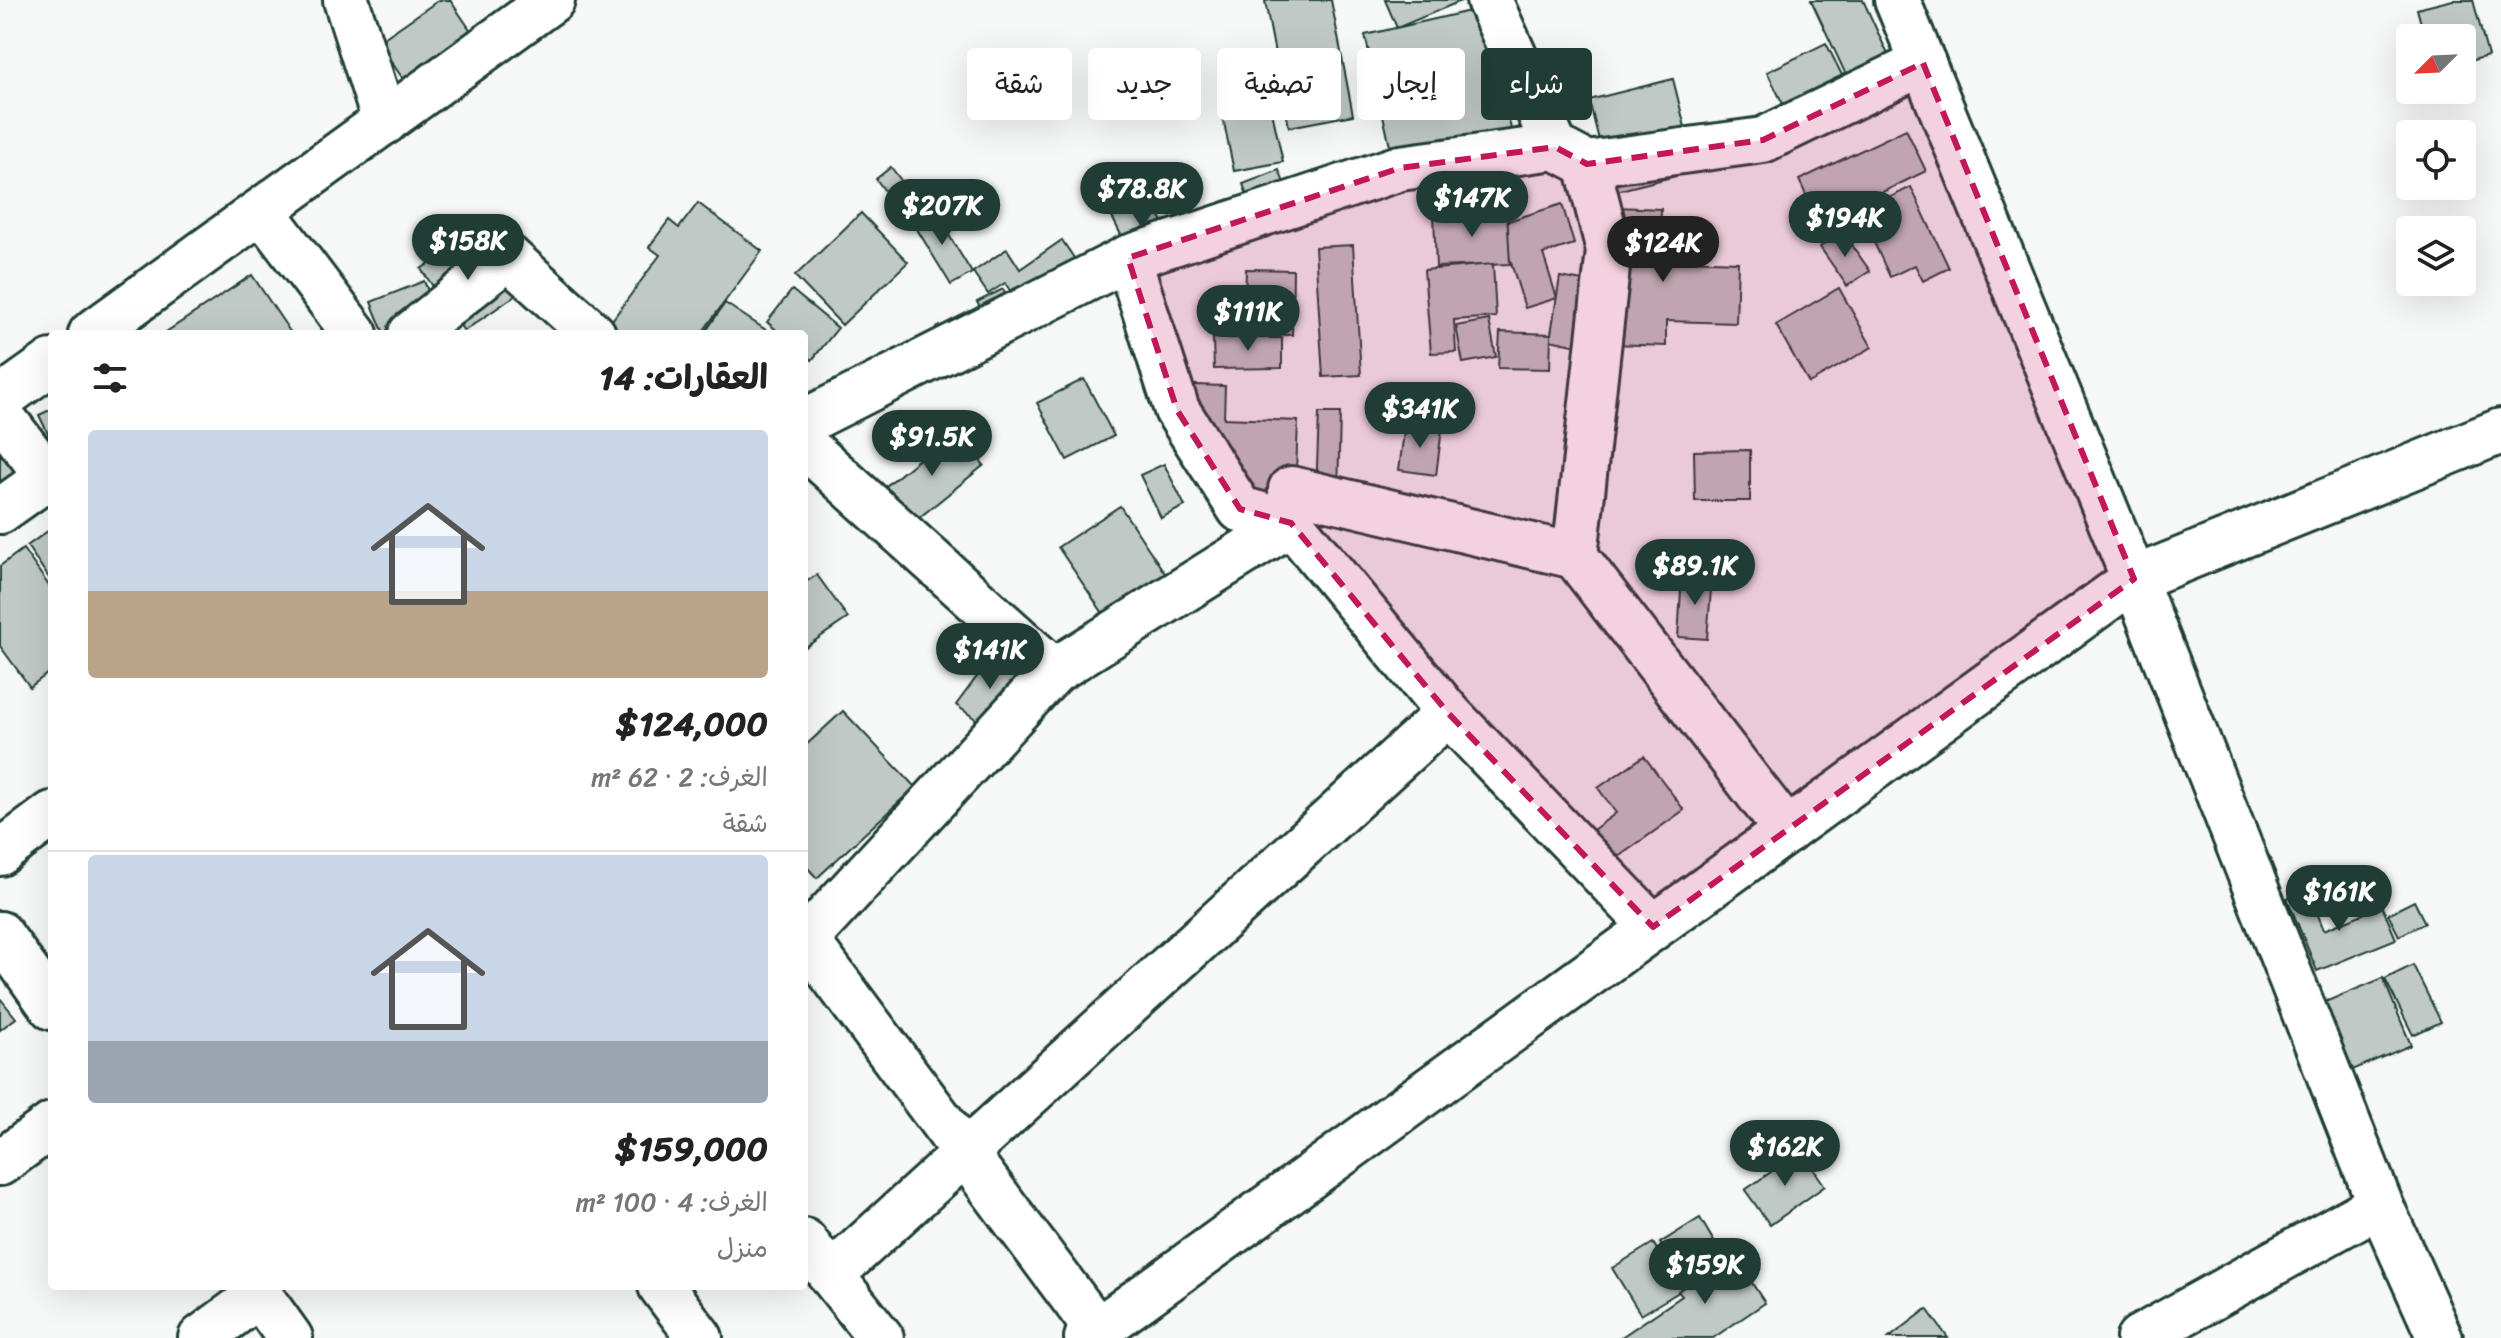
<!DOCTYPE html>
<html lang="ar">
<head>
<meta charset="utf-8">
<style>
	:root { --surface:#fff; --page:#f6f6f6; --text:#222; --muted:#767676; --line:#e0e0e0; --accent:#1f3d34 }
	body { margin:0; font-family:Sriracha,"Playpen Sans Arabic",sans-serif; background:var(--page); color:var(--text); direction:rtl; height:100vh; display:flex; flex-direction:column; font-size:30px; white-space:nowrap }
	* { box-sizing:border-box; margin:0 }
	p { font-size:26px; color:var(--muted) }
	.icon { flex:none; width:44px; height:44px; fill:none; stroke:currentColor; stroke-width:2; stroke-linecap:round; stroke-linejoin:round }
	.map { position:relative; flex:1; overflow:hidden; direction:ltr }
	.details { position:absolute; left:48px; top:330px; width:760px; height:960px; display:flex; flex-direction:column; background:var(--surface); border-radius:8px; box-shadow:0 8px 32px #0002; direction:rtl }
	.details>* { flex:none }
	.banner { position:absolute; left:832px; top:48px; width:760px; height:72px; direction:rtl; display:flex; gap:16px }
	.needle { width:52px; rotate:246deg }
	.buttons { position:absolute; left:2396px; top:24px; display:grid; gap:16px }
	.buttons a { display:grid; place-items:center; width:80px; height:80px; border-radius:8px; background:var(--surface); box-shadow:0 8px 32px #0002; font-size:40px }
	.price { position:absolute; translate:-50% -68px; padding:0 18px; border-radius:28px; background:var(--accent); color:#fff; font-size:26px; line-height:52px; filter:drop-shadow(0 2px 4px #0008) }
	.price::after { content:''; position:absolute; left:50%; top:48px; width:24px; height:18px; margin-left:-12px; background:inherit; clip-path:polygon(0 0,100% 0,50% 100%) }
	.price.on { background:#222; color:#fff }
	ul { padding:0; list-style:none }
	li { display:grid; align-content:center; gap:16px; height:424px; padding:0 40px }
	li+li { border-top:2px solid var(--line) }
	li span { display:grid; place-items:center; height:248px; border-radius:8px; color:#555 }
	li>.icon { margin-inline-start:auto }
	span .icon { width:144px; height:144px; fill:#fffc; stroke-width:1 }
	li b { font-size:34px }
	h2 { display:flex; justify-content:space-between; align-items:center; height:96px; padding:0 40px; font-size:34px }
	.tag { padding:0 28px; border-radius:8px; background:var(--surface); box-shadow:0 8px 32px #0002; font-size:28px; line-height:72px }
	.tag.on { background:var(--accent); color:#fff }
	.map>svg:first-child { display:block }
	.building { fill:#c0c9c6; stroke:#1f3d34; stroke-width:2 }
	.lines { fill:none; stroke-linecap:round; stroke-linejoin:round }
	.street-casing { stroke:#1f3d34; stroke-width:50 }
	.street { stroke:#fff; stroke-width:44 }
	.marked { fill:#c2185b; fill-opacity:0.2; stroke:#c2185b; stroke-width:6; stroke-dasharray:16 10; stroke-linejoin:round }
</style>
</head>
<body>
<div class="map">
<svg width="2501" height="1338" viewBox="0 0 2501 1338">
	<rect width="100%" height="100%" fill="#f6f7f7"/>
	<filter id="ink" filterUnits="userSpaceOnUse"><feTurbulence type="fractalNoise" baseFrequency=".0125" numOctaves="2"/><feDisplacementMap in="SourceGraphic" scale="16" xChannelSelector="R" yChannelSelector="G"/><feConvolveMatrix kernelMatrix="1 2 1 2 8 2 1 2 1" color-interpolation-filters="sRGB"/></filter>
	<g filter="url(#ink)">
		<g class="building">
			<path d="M439,0h11l36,53 -68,48 -40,-59z"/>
			<path d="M1271,0h60l22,115 -64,12 -24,-126z"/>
			<path d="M1385,0h78l-66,28z"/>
			<path d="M1811,0h52l33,72 -42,20z"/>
			<path d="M2453,0h20l15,56 -26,7v-25h-37l-8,-29z"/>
			<path d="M1483,8l34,147 -119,27 -33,-147z"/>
			<path d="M1826,43l29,58 -59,29 -29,-58z"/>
			<path d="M1673,79l23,92 -84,21 -23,-92z"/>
			<path d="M1270,103l13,59 -49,9 -12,-58z"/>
			<path d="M1906,129l20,42 -107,52 -20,-43z"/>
			<path d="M891,167l30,40 -15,12 -30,-40z"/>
			<path d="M1279,170l17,44 -37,14 -16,-44z"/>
			<path d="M1911,187l38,81 -26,13 -8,-16 -25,12 -30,-65z"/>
			<path d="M1149,194l26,52 -39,19 -26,-52z"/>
			<path d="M698,203l64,48 -61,83h-85l-9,-7 53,-72 -11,-8 20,-27 10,8z"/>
			<path d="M1562,204l12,40 -31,10 14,44 -32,10 -26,-84z"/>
			<path d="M1616,207l45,2 -2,50 79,3 -2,61 -70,-2v25l-54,-2z"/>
			<path d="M933,209l39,64 -21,12 -39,-64z"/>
			<path d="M1507,211l3,53 -74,3 -2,-53z"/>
			<path d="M861,213l47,49 -66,63 -47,-49z"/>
			<path d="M1842,231l28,40 -23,15 -27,-39z"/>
			<path d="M473,233l43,62 -52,36 -43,-62z"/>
			<path d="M1062,240l30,45 -59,39 -28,-41 -17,11 -15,-22 34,-23 13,20z"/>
			<path d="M1353,245l8,130 -38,2 -8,-130z"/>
			<path d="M1493,264l3,53 -42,3 2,32 -25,1 -7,-83z"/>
			<path d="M1246,269l47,1 -1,65 -48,-1z"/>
			<path d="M252,275l39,58 -2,1h-126z"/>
			<path d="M1560,277l29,5 -11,64 -28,-6z"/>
			<path d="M424,281l22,53h-62l-13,-32z"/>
			<path d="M1839,288l33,59 -63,36 -33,-58z"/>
			<path d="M1003,289l20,40 -26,12 -20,-39z"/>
			<path d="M792,290l46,38 -26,32 -8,-7v-19h-23l-14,-12z"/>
			<path d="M725,303l47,31h-68z"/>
			<path d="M1489,320l7,37 -33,6 -7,-37z"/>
			<path d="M1500,332l51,2 -1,35 -52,-1z"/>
			<path d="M1213,338h69v30l-68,1z"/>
			<path d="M1084,379l30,57 -47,24 -30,-57z"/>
			<path d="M1195,385l30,1 -1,32 74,3 -3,77 -73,-3 -30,-41z"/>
			<path d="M52,409v33l-13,-27z"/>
			<path d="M1319,413h21l-2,81 -22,-1z"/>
			<path d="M1405,424l37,5 -6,46 -37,-5z"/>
			<path d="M955,430l29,35 -75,61 -29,-35z"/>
			<path d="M0,442l32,45 -32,21z"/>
			<path d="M1750,450v51h-55l-1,-50z"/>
			<path d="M1164,464l21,42 -24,12 -21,-43z"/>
			<path d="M1120,506l54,81 -61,41 -55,-81z"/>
			<path d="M52,528v54l-25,-36z"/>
			<path d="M23,549l29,41v80l-22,17 -30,-41v-80z"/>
			<path d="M817,575l31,43 -44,30v-65z"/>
			<path d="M1682,575l30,2 -5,62 -29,-2z"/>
			<path d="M993,655l31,23 -37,49 -31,-22z"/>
			<path d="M843,711l72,76 -98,91 -13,-14v-117z"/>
			<path d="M1644,756l40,54 -70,50 -21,-30 23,-17 -18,-25z"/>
			<path d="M2308,890l16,40 58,-24 14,33 -79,32 -30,-73z"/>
			<path d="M2414,901l11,22 -26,13 -11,-22z"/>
			<path d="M2413,965l28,57 -28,13 -28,-56z"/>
			<path d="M2383,978l28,67 -63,27 -28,-68z"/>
			<path d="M0,998l16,20 -16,12z"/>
			<path d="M1801,1151l24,35 -55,39 -25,-35z"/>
			<path d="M1700,1218l23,39 -39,24 -24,-38z"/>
			<path d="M1653,1243l29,47 -41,25 -29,-47z"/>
			<path d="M1733,1254l32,49 -52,35h-93l62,-42 -4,-5z"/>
			<path d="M1927,1309l21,29h-59z"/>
		</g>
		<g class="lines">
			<defs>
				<g id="street">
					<path d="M346,0l39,122"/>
					<path d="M1489,0l66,147"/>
					<path d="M1897,0l237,579 246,625 60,134"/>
					<path d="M262,211l93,123"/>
					<path d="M1128,258l49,152 63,99 51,14 157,190 205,214"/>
					<path d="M91,334l461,-334"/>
					<path d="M411,334l97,-77 85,77"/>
					<path d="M0,399l52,-37"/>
					<path d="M0,414l52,68"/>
					<path d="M804,422l324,-164 272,-90 155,-21 32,17 176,-24 160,-77"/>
					<path d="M804,445l250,226"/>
					<path d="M0,511l48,-34"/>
					<path d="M1291,523v-34l284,67 212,275"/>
					<path d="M1575,556l34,-306 -22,-86"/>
					<path d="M0,853l52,-39"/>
					<path d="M0,934l52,73"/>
					<path d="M804,937l293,393"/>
					<path d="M806,939l248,-268 237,-148"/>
					<path d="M0,1163l52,-38"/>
					<path d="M804,1241l77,97"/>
					<path d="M831,1275l617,-562"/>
					<path d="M253,1286l37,52"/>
					<path d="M661,1286l39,52"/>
					<path d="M201,1338l58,-43"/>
					<path d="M1087,1338l1047,-759 367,-148"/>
					<path d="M2139,1338l241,-134"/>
				</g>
			</defs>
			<use href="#street" class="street-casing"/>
			<use href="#street" class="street"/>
		</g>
	</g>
	<path class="marked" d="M1923,63l211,516 -481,348 -205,-214 -157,-190 -51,-14 -63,-99 -49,-152 272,-90 155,-21 32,17 176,-24z"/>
</svg>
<div class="buttons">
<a><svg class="needle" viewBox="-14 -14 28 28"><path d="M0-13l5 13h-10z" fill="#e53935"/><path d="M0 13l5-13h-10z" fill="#767676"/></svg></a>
<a><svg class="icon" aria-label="locate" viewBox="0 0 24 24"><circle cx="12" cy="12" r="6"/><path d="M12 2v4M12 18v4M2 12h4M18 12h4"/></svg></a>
<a><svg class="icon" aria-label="layers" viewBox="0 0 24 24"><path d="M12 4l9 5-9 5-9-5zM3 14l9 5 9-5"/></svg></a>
</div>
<b class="price" style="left:1142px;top:230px">$78.8K</b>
<b class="price" style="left:1472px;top:239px">$147K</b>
<b class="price" style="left:942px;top:247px">$207K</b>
<b class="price" style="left:1845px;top:259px">$194K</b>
<b class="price" style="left:468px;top:282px">$158K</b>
<b class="price on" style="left:1663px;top:284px">$124K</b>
<b class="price" style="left:1248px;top:353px">$111K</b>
<b class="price" style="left:1420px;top:450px">$341K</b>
<b class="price" style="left:932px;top:478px">$91.5K</b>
<b class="price" style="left:1695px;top:607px">$89.1K</b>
<b class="price" style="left:990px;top:691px">$141K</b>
<b class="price" style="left:2339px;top:933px">$161K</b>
<b class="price" style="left:1785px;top:1188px">$162K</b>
<b class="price" style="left:1705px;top:1306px">$159K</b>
<div class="banner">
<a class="tag on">شراء</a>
<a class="tag">إيجار</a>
<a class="tag">تصفية</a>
<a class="tag">جديد</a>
<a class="tag">شقة</a>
</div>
<section class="details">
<h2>العقارات: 14<svg class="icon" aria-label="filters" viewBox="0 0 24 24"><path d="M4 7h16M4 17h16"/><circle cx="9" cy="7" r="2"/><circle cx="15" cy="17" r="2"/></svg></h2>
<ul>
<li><span style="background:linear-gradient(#c9d6e8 65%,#b9a48a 0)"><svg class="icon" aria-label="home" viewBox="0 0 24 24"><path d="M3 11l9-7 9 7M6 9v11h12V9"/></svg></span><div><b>$124,000</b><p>الغرف: 2 · 62 m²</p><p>شقة</p></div></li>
<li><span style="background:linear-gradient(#c9d6e8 75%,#9aa5b1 0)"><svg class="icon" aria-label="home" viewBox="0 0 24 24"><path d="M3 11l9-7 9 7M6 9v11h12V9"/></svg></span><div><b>$159,000</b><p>الغرف: 4 · 100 m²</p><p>منزل</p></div></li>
</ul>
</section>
</div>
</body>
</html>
